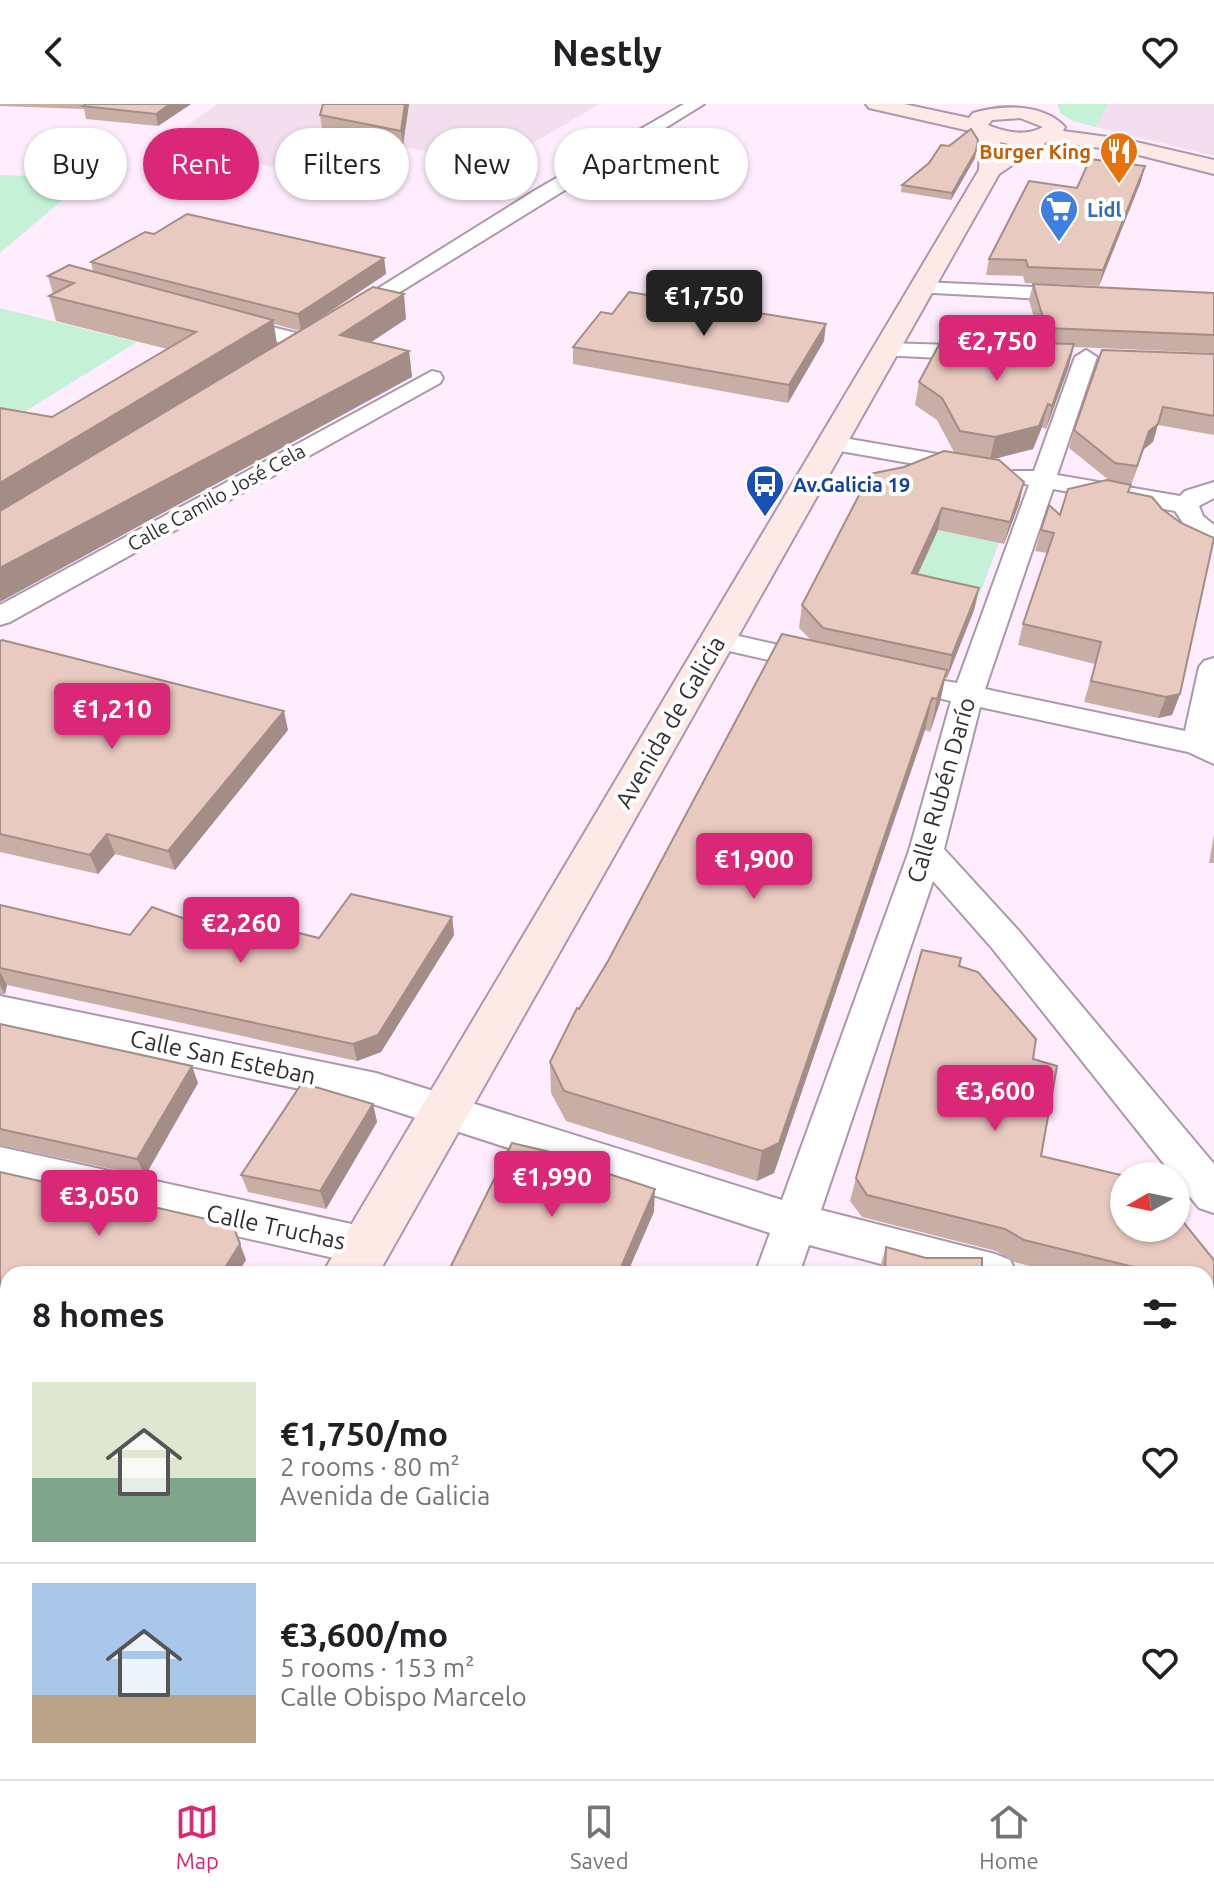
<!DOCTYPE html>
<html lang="en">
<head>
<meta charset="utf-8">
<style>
	:root { --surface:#fff; --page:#f6f6f6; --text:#202124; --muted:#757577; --line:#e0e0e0; --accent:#db2777 }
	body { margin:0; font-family:Ubuntu,sans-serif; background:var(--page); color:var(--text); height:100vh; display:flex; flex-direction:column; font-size:30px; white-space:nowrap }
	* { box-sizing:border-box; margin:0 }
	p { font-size:26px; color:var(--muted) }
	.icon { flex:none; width:44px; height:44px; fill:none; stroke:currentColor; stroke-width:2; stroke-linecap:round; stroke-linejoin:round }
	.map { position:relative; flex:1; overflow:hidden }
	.details { position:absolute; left:0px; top:1162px; width:1214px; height:514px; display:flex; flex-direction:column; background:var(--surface); border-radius:24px 24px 0 0; box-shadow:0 2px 6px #0004 }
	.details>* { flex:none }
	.hud { position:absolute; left:24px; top:24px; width:800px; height:72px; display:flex; gap:16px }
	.needle { width:52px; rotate:261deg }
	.tools { position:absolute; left:1110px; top:1058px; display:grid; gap:16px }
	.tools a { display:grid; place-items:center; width:80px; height:80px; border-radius:50%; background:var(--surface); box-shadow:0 2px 6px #0004; font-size:40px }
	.price { position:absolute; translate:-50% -68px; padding:0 18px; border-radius:8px; background:var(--accent); color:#fff; font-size:26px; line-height:52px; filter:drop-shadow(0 2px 4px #0008) }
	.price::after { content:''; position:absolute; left:50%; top:48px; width:24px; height:18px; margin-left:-12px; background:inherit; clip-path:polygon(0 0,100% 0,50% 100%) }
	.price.selected { background:#222; color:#fff }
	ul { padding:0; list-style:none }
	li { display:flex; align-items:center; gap:24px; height:200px; padding:0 32px }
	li+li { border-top:2px solid var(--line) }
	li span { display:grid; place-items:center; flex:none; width:224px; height:160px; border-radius:0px; color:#555 }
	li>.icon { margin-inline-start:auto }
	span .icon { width:96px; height:96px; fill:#fffc; stroke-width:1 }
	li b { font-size:34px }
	h2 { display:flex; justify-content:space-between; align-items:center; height:96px; padding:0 32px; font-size:34px }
	.tag { padding:0 28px; border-radius:36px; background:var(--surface); box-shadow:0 2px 6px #0004; font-size:28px; line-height:72px }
	.tag.selected { background:var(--accent); color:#fff }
	header { display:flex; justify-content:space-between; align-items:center; height:104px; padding:0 32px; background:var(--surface); font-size:36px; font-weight:700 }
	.dock { display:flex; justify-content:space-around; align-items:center; height:112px; border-top:2px solid var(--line); background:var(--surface); font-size:22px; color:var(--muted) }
	.dock a { display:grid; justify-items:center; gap:4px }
	.dock .selected { color:var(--accent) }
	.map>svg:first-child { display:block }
	.industrial { fill:#f2deee }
	.green { fill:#c5f2d6 }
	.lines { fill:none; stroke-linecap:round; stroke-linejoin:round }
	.street-casing { stroke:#ac98ac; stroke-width:4 }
	.secondary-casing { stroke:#ac98ac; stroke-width:4 }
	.street { fill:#fff; fill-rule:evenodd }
	.secondary { fill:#fde9e5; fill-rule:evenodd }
	.wall { fill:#c8aea5; fill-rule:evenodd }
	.shaded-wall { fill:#a38d86 }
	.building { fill:#e9cac0; stroke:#a38d86; stroke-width:2 }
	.labels { text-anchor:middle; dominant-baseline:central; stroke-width:8; stroke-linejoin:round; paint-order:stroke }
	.far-food-label { font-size:20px; font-weight:bold; fill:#c56008; stroke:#fff; text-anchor:end }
	.far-shop-label { font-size:20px; font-weight:bold; fill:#366cbe; stroke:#fff; text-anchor:start }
	.far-transit-label { font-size:20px; font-weight:bold; fill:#164399; stroke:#fff; text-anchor:start }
	.far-street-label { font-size:20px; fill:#352d35; stroke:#fff }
	.street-label { font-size:24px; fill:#352d35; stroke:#fff }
</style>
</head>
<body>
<header><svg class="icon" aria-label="back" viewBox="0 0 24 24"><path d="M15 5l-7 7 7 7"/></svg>Nestly<svg class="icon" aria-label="heart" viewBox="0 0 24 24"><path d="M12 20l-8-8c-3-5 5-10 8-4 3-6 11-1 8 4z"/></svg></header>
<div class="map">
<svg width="1214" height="1675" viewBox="0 0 1214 1675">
	<rect width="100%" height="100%" fill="#ffedfe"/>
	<g class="industrial">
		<path d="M217,0h383l-105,61 -167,-33 -56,35 -107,-26z"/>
		<path d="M1108,0h106v52l-118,-29z"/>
	</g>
	<g class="green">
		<path d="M1058,0h50l-12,23 -23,-6 -13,-8z"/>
		<path d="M0,71l88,3 -88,75z"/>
		<path d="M0,204l137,34 -137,85z"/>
		<path d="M937,426l62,13 -25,67 -66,-15z"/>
	</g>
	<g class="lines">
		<defs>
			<g id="street">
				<path d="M684,0h20l-351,217h-16l-3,-5 200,-125z"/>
				<path d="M922,178l159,7 10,6 -10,6 -166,-9 -3,-4z"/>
				<path d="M228,212l84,21 3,5 -11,7 -84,-22 -3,-5 3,-5z"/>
				<path d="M886,239l99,3 11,7 -11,7 -107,-5 -3,-5z"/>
				<path d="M1086,246l11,7 -40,118 123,21 5,-5 29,-9v16l-15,8 4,10 11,9v18l-24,-10 -15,-22 -122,-22 -68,200 200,42 14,-64 5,-6 10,-3v106l-26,-12 -208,-45 -36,142 74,81 196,234v49l-15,-5 -207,-260 -59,-67 -112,329 174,44 15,6 7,14h-98l-110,-29 -10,29h-44l15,-41 -394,-128 -376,-79v-30l376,77 406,127 127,-349 42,-150 -17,-4 -4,-7 4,-7 11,-2 12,2 72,-198 -16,-4 -4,-5 4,-5h21l41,-114z"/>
				<path d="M432,267l8,2 3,5 -3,5 -430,239 -10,3v-20z"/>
				<path d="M832,332l140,24 9,2 3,5 -3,5 -9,2 -149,-26 -3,-5 3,-5z"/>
				<path d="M717,527l114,26 5,6 -5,6 -10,3 -114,-26 -4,-6 4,-6z"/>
				<path d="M0,1043l365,80 15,5 7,14 -7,14 -15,5 -365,-82z"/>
				<path d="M1206,1203l8,2v42l-8,-2z"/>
				<path d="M0,1296l8,2v46l-8,-2z"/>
				<path d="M1206,1580l8,3v54l-8,-3z"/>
				<path d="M8,1644v24h72l3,7h-83v-28z"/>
				<path d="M567,1668h56l-2,7h-56z"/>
				<path d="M1069,1668h56l-1,7h-56z"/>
			</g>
			<g id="secondary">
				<path d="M866,0h38l65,14 4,-5c30,-9 71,-9 92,14l-2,4 60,8 91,21v14l-91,-23 -75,-10 -49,33 -621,1100h-56l657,-1104 1,-24 -10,-15 -101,-23zM1020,14l23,9c-17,10 -38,5 -55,-2l4,-5zM1000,38l13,3 -10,7z"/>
				<path d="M24,1668h69l-3,7h-69z"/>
			</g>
		</defs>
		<use href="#street" class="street-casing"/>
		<use href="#secondary" class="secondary-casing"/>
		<use href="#street" class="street"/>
		<use href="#secondary" class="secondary"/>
	</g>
	<g class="wall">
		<path d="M0,0h191l-33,22 -72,-7 -2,-10 -84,-3z"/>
		<path d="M409,0l-6,41 -81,-16 -2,-14z"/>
		<path d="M978,36l-3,18 -24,42 -50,-8 1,-7 47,-39z"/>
		<path d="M1145,62l-4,15 -42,105 -74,-3 -2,-7 -37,-1 3,-16 88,-71z"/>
		<path d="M154,130l230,24 2,16 -80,53 100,-8 -35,23 38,9 3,26 -360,40 115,-68 -111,-28 -7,-25 4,-2 -5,-18 45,-5 -2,-9zM274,220l26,7 -23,13z"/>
		<path d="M1033,180l181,9v60l-140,-6 -5,19 -23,63 -4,-2 -9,22 -39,10 30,23 -5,22 -15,40 -66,-14 -20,44 61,14 -5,22 -27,68 -2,-1 -5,25 -10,30 -5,-2 -151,443 -17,8 -191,-60 -15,-28 -1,-31 29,-53 232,-369 -12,-12 3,-23 102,-138 50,-15 -17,-32 -22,-15 4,-23 122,-39 -12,-43z"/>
		<path d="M612,210l212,27 -36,62 -215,-39v-17z"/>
		<path d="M1214,250v81l-56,-10 -5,17 -9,7 -13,36 -21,-4 -41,-33 5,-18z"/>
		<path d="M1128,388l52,202 -8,21 -14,3 -74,-16 11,-38 -77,-19 5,-21 24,-71 -12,-2 6,-21 19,-15z"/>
		<path d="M0,537l288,89 -113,140 -60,-16 -17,20 -98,-22z"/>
		<path d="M1214,730v29h-5z"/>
		<path d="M0,801l130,30 122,8 67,-5 133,-21 2,18 -73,117 -24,9 -350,-76 -2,9h-5z"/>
		<path d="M959,862l74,93 8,97 173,104v46l-8,-1v-31h-143l-49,-12 -18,-11 -134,-34 -12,-16 6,-23z"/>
		<path d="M0,920l198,59 -53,93 -145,-31z"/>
		<path d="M373,1000l4,18 -51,87 -78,-17 -7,-17z"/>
		<path d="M0,1068l233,53 13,35 -9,14h-229v99l-8,-2z"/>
		<path d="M886,1143l96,27h-102v-7z"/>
		<path d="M1206,1379l8,1v195l-8,-3z"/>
		<path d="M683,1668h50l-2,7h-33z"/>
		<path d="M937,1668h126l-1,7h-126z"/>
		<path d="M1146,1668h60l8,7h-68z"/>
	</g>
	<g class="shaded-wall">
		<path d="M170,0h21l-33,22 -2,-12z"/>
		<path d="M405,0h4l-6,41 -2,-14z"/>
		<path d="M976,47l-1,7 -24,42 1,-7z"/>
		<path d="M1145,62l-4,15 -42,105 4,-16z"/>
		<path d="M384,154l2,16 -85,57 -3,-17z"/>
		<path d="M404,190l2,25 -62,41 -4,-25z"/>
		<path d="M273,216l4,25 -277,170v-32z"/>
		<path d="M826,220l-2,17 -36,62 1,-18z"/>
		<path d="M1074,240l-5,22 -23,63 6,-23z"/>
		<path d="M409,247l3,26 -412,225v-34z"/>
		<path d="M1048,300l-6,23 -9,22 -43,11 5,-23z"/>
		<path d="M1158,320l-5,18 -9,7 -13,36 18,-54z"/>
		<path d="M1024,378l-5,22 -15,40 6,-22z"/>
		<path d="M942,404l-4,22 -30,65 4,-22z"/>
		<path d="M979,484l-5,22 -27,68 5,-23z"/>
		<path d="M947,566l-7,32 -10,30 7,-33z"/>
		<path d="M1180,590l-8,21 -14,3 8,-21z"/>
		<path d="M932,594l-7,32 -151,443 -17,8 5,-30z"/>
		<path d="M284,607l4,19 -113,140 -7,-19z"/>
		<path d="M107,730l8,20 -17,20 -8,-19z"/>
		<path d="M452,813l2,18 -73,117 -24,9 -4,-17z"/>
		<path d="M0,868l7,13 -2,9 -5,-9z"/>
		<path d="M192,962l6,17 -53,93 -8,-17z"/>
		<path d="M373,1000l4,18 -51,87 -6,-18z"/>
		<path d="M655,1085l-1,23 -27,62h-9z"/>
		<path d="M240,1140l6,16 -9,14h-16z"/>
		<path d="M8,1507v23l-8,12v-23z"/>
		<path d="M464,1668h11l-3,7h-11z"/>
	</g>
	<g class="building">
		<path d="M86,0h84l-14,10 -73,-8z"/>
		<path d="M323,0h82l-4,27 -81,-16z"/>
		<path d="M971,25l7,11 -2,11 -24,42 -50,-8 27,-22 12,-18 8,1z"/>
		<path d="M1090,55l55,7 -42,104 -75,-3 -2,-7 -37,-1 40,-78 48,7z"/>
		<path d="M187,110l197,44 -86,56 -207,-52 54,-30 9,2z"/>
		<path d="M69,161l204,55 -273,163v-75l52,9 144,-85 -147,-36 25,-13 -26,-7z"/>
		<path d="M1033,180l181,9v42l-168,-7z"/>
		<path d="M373,183l31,7 -64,41 69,16 -409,217v-57z"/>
		<path d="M629,188l197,32 -37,61 -216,-38 28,-35 11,2z"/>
		<path d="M941,237l133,3 -22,62 -4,-2 -9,22 -44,11 -35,-6 -18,-33 -23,-16z"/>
		<path d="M1102,246l112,4v62l-51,-9 -5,17 -9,7 -12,35 -22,-3 -41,-33z"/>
		<path d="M944,347l55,9 25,22 -14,40 -68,-14 -30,65 67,15 -27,67 -129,-27 -21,-23 68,-131 34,-7z"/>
		<path d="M1107,376l24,5 -3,7 24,5 10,12 19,14 33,15 -34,156 -14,3 -75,-16 10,-39 -78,-18 31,-91 -13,-3 8,-25 11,10 8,-26z"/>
		<path d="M782,530l165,36 -10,29 -5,-1 -153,445 -17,8 -198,-60 -14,-29 27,-54 2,1 29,-48z"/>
		<path d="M2,536l282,71 -116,140 -61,-17 -17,21 -90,-21v-193z"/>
		<path d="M351,790l101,23 -74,118 -25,9 -353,-76v-63l130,30 22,-28 100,36 15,-18 52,13z"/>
		<path d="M922,846l39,8 -2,8 19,6 58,67 -3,20 24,7 -16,90 84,20 -1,52h52v-15l38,47v27l-8,-2v-11h-44l-138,-34 -19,-11 -138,-34 -11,-17z"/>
		<path d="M0,920l192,42 -55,93 -137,-30z"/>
		<path d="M302,979l71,21 -53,87 -79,-16z"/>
		<path d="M512,1039l81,19 -2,6 64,21 -37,85h-171z"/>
		<path d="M0,1068l233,53 7,19 -19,30h-213v87l-8,-2z"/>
		<path d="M886,1143l40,11h56v16h-97z"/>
		<path d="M0,1354l8,2v151l-8,12z"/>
		<path d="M1206,1379l8,1v185l-8,-3z"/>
		<path d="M1206,1651l8,3v21h-59l1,-7h50z"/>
		<path d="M325,1668h139l-3,7h-139z"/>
		<path d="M707,1668h26l-2,7h-9z"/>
		<path d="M943,1668h120l-1,7h-120z"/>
	</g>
	<defs>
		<symbol id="restaurant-pin" viewBox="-11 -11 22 30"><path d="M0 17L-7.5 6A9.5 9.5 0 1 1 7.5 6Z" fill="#e8710a" stroke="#fff"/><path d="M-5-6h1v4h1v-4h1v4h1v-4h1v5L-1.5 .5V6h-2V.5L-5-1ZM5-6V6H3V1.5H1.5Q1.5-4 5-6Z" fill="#fff"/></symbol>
		<symbol id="supermarket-pin" viewBox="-11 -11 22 30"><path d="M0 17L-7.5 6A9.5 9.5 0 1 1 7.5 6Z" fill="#3f7fe0" stroke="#fff"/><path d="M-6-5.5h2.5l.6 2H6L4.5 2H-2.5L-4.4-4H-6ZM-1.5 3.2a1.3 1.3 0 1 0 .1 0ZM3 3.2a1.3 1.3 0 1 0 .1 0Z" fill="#fff"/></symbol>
		<symbol id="bus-pin" viewBox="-11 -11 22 30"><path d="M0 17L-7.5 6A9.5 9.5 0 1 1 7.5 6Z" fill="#1a4fb4" stroke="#fff"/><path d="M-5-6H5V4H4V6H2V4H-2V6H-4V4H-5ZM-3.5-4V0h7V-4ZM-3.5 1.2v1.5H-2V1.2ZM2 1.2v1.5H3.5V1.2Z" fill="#fff"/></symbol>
	</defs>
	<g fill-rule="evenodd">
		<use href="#restaurant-pin" x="1097" y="25" width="44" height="60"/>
		<use href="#supermarket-pin" x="1037" y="83" width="44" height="60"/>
		<use href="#bus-pin" x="743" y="358" width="44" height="60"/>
	</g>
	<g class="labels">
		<g class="far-food-label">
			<text x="1091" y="47">Burger King</text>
		</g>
		<g class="far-shop-label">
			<text x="1087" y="105">Lidl</text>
		</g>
		<g class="far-transit-label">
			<text x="793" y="380">Av.Galicia 19</text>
		</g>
		<g class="far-street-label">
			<text transform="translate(216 393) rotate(-29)">Calle Camilo José Cela</text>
		</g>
		<g class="street-label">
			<text transform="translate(670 618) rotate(-60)">Avenida de Galicia</text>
			<text transform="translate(941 686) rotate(-74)">Calle Rubén Darío</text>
			<text transform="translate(223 953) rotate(12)">Calle San Esteban</text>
			<text transform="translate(276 1123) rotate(12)">Calle Truchas</text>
		</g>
	</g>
</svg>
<div class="tools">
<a><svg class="needle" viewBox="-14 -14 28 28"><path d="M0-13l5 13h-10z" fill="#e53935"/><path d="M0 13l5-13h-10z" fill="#757577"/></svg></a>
</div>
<b class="price selected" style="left:704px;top:234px">€1,750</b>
<b class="price" style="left:997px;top:279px">€2,750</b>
<b class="price" style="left:112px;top:647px">€1,210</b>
<b class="price" style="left:754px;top:797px">€1,900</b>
<b class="price" style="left:241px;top:861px">€2,260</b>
<b class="price" style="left:995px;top:1029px">€3,600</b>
<b class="price" style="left:552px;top:1115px">€1,990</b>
<b class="price" style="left:99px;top:1134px">€3,050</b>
<div class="hud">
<a class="tag">Buy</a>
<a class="tag selected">Rent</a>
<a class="tag">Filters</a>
<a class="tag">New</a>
<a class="tag">Apartment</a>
</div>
<section class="details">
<h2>8 homes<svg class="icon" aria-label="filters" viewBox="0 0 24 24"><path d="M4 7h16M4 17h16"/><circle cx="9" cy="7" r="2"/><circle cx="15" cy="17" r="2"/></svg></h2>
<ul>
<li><span style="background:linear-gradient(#dfe7d0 60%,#7fa58c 0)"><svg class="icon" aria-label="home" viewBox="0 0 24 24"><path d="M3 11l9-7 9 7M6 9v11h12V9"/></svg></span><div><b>€1,750/mo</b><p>2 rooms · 80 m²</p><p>Avenida de Galicia</p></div><svg class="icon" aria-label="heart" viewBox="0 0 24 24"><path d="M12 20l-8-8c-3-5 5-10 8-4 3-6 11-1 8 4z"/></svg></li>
<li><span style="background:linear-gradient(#a9c7e8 70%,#b9a48a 0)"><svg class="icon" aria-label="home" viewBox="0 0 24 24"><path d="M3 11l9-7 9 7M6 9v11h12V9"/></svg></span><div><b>€3,600/mo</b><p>5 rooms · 153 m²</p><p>Calle Obispo Marcelo</p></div><svg class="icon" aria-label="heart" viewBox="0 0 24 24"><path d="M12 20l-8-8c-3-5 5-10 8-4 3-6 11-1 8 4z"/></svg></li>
</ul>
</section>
</div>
<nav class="dock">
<a class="selected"><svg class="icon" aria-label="map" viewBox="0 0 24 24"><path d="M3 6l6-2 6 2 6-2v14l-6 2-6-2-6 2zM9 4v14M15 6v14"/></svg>Map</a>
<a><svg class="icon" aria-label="saved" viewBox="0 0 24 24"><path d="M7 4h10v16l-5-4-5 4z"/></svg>Saved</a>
<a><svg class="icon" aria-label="home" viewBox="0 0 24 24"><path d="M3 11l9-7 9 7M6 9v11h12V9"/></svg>Home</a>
</nav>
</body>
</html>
